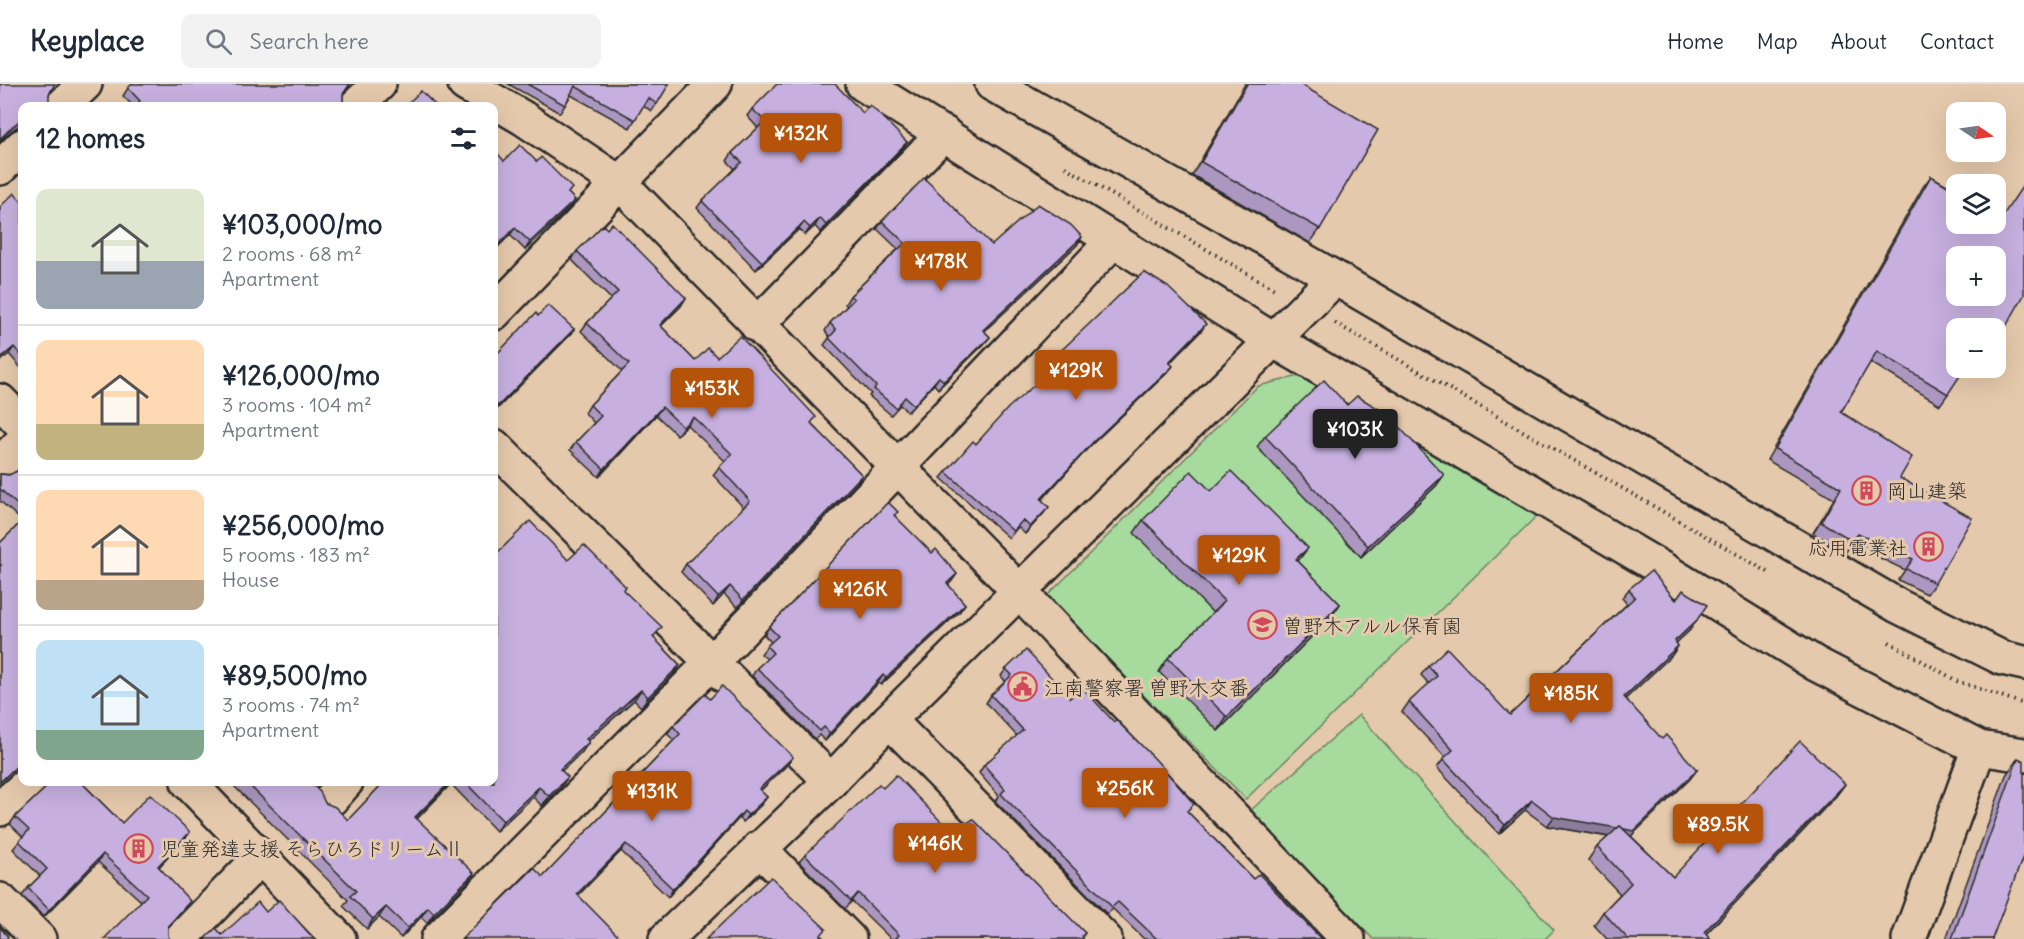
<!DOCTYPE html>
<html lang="en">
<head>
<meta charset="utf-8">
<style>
	:root { --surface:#fff; --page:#f2f2f3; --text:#1f2937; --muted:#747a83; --line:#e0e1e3; --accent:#b45309 }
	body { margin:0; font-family:Delius,"Klee One",sans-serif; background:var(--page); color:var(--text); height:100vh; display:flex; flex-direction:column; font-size:22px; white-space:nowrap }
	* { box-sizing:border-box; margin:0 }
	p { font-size:20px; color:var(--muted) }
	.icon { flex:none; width:33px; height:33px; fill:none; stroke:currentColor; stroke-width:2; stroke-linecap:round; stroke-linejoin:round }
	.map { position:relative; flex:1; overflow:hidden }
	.details { position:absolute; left:18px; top:18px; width:480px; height:684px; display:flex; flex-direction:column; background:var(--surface); border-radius:12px; box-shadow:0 6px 24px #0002 }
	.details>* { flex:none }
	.needle { width:39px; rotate:103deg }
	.tools { position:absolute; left:1946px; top:18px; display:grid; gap:12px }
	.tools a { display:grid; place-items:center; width:60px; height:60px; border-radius:12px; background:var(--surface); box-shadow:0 6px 24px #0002; font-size:30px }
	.price { position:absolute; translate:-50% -51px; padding:0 14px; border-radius:6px; background:var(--accent); color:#fff; font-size:20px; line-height:39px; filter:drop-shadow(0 2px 3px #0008) }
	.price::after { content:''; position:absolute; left:50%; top:36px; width:18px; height:14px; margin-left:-9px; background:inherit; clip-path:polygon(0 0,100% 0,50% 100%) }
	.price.selected { background:#222; color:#fff }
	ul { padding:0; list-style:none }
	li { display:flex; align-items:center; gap:18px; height:150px; padding:0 18px }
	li+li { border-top:2px solid var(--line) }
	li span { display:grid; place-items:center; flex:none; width:168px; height:120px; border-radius:12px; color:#555 }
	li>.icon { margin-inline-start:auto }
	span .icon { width:72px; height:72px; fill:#fffc; stroke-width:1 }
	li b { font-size:26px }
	h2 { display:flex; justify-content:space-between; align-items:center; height:72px; padding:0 18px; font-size:26px }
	header { display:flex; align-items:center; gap:36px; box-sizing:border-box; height:84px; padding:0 30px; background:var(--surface); border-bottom:2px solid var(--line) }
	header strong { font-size:28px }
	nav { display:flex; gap:33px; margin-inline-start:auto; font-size:21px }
	.search { width:420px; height:54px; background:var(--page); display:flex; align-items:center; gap:15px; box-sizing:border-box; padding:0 21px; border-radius:12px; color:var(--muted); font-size:22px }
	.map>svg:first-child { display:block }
	.green { fill:#a7db9d; stroke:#698364; stroke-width:1.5 }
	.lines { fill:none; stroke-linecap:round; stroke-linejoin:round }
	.minor-casing { stroke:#2b2b2b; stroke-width:38 }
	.tertiary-casing { stroke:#2b2b2b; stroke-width:38 }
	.path { stroke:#2b2b2b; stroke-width:4; stroke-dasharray:1.5 4.5; stroke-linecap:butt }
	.minor { stroke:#e5c9ac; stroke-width:33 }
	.tertiary { stroke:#e5c9ac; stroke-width:33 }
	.wall { fill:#ab97c0; stroke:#2b2b2b; stroke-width:1.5 }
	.shaded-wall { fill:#8b7b9c; stroke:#2b2b2b; stroke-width:1.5 }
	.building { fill:#c7b0df; stroke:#2b2b2b; stroke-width:1.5; fill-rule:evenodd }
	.labels { text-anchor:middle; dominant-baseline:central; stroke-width:6; stroke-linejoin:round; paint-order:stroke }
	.poi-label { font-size:20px; fill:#2b2b2b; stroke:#e5c9ac; text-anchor:start }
</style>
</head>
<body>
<header>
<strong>Keyplace</strong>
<div class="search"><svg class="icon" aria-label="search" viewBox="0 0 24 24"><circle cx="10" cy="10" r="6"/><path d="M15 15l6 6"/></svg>Search here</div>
<nav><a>Home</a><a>Map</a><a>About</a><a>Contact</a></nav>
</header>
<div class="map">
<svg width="2024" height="855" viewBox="0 0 2024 855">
	<rect width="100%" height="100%" fill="#e5c9ac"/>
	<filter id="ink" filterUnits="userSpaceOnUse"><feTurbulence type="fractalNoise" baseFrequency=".0167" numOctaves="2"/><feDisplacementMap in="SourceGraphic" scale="12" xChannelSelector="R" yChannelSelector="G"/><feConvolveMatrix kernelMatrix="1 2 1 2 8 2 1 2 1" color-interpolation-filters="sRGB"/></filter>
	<g filter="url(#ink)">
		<g class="green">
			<path d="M1316,288l229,136 -299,291 -200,-202 212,-211z"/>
			<path d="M1359,631l195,215 -9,9h-172l-123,-128z"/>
		</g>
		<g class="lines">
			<defs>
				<g id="minor">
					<path d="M465,0l58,34 98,66 398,407 329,348"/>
					<path d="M863,0l410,256 391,230 152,94 163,84 45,7"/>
					<path d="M62,22l23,-22"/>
					<path d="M356,22l23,-22"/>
					<path d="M0,84l22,-22"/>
					<path d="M494,229l221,-229"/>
					<path d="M757,241l187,-192"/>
					<path d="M1273,256l62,-62"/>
					<path d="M0,317l22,23"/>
					<path d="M494,362l337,335"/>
					<path d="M0,380l22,-22"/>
					<path d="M889,636l216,219"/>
					<path d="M331,715l15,-17"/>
					<path d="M0,725l30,-27"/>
					<path d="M759,764l90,91"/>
					<path d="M0,816l39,39"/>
					<path d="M181,855l80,-82"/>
					<path d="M438,855l273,-276 403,-423"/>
					<path d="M1909,855l70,-191"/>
				</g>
				<g id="tertiary">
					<path d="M992,0l343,194 563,328 104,52 22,5"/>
					<path d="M188,698l151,157"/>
					<path d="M666,855l165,-158 58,-61 384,-380"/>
				</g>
			</defs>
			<use href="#minor" class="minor-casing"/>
			<use href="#tertiary" class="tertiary-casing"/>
			<g class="path">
				<path d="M1065,83l211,123"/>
				<path d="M1335,239l433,249"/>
				<path d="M1889,558l68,39 67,23"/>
			</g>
			<use href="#minor" class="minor"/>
			<use href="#tertiary" class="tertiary"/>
		</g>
		<g class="wall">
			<path d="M508,0h161l-17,27 -9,-5 -13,22 -59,-33 -6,10 -5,8z"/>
			<path d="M1245,0h55l20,145 -10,14 -118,-68z"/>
			<path d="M128,4l215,6v10l2,2h-212l-10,-10z"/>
			<path d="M752,25l111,4 44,29 -6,8 -80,83 -6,-7 -10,9 -6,-6 -43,41 -59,-62 5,-7 33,-32 -8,-8 5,-8 26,-25 -11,-12z"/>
			<path d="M504,77l65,33 6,6 -5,7 -45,43 -15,-15z"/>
			<path d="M1931,92l64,37 10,115 -8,11 -2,-1v-10h-39l-8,66 -8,11 -70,-43 -29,50 59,66 35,105 -8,11 -29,-14 7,-10 -54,-26 -5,8 -33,-19 21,-34 -67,-39 156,-273z"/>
			<path d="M22,118v167l-13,-15 -9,7v-154z"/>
			<path d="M882,137l110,24h85l-93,86 6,6 -6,7 -46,45 -4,-5 -26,28 -8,-7 -9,10 -22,-19 2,-2 -47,-49 6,-8 -5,-6 5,-8 17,-17 -2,-2 5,-8 48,-47 -21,-20z"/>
			<path d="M577,167l104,55 -20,20 34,35 22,-4 95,67 50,51 -5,8 -119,125 -14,-14 -11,12 -32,-34 5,-8 58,-56 -31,-33 6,-8 6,-6 -38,-36 -10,10 -21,-20 -57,62 -29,-27 6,-8 18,-19 -9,-10 5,-8 32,-34 -41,-40 6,-8 24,-24 -39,-39z"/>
			<path d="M538,232l36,13 -6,8 -74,75v-55z"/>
			<path d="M1201,247l-31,32 -2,9 -79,75 -47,53 2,13 -19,21 -7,-7 -9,11 -68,-60 5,-6 30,-28 73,-71 -5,-5 5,-6z"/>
			<path d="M1347,321l97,70 -8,11 -75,71 -104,-110 8,-11z"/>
			<path d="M0,390l22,1v290l-4,3 -18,17v-242l22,-22 -22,-20z"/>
			<path d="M1211,407l87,70 42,43 -9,13 -113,114 -59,-59 9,-14 45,-45 -79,-80 9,-13z"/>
			<path d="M895,432l57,65 -4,4 17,19 -5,7 -79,74 -3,-2 -53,58 -6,-6 -4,4 -63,-63 5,-8 10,-9 -6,-5 6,-8 4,-4 -7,-7 5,-8z"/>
			<path d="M568,476l58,27 -3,3 31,48 26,27 -7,10 -32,32 -7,-7 -46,41 -6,11 -21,19v16l-19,19 -9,-9 -37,34 -45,-47 -34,35 50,64 -40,40 -6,-6 -20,21 -22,-21 -12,12 -24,-23 5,-6 -118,-118h84l-3,2 14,19 23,17 36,-38h110z"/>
			<path d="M1629,505l61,41 -14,13 2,3 -6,9 -47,44 65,80 -59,57 42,41 172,-93 -9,12 -130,138 4,5h-103l-13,-14 9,-13 17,-18 -32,-34 9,-13 11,-10 -61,-11 -22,-16 -26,24 -62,-66 8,-11 -43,-45 7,-10 20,-18 -8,-9 7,-9 82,49 117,-111 -5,-6z"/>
			<path d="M1006,585l64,29 118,114 65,67 68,60h-177l-31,-30 -6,5 -112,-113 4,-5 -20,-23 5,-8 33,-29 -31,-33 5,-8 15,-13 -5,-6z"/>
			<path d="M710,615l78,65 -28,27 7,6 -6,8 -18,17 -4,-4 -71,79 -47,-46 -43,44 -35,-18 131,-137 -7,-6 6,-8z"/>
			<path d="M2018,674l-26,181h-46l60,-164z"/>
			<path d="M48,698h33l41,41 68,9 -5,7 -26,28 26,41 -44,-7 -43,-39 -54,55 -22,-21 6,-8 12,-12 -27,-27 10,-12 -13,-13 5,-7 33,-31z"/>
			<path d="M883,704l70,46 132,99 -3,4 1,2h-192l-39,-38 -7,8 -46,-47 6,-7z"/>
		</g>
		<g class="shaded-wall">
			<path d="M22,35v4l-13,10 -9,8v-2l14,-14z"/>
			<path d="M907,58l-6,8 -80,83 5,-8z"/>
			<path d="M575,116l-5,7 -45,43 5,-8z"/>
			<path d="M820,134l-5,8 -10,9 5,-7z"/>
			<path d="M804,138l-5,7 -43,41 6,-8z"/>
			<path d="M515,144l-5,7 -16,16v-2z"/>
			<path d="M1082,153l-5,8 -99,92 5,-7z"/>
			<path d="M686,214l-5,8 -27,27 6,-8z"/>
			<path d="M1206,240l-5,7 -37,37 5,-6z"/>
			<path d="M574,245l-6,8 -74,75 4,-6z"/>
			<path d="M990,253l-6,7 -46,45 6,-8z"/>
			<path d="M14,263l-5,7 -9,7 2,-4z"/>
			<path d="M1173,282l-5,6 -79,75 -53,59 5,-7 53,-58z"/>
			<path d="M939,293l-5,7 -26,28 6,-7z"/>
			<path d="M662,323l-6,8 -57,62 5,-8z"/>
			<path d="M693,333l-6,8 -10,10 6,-8z"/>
			<path d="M862,391l-5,8 -119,125 5,-8z"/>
			<path d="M1444,391l-8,11 -75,71 7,-11z"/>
			<path d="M1049,423l-5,6 -19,21 5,-7z"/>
			<path d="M1308,464l-10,13 -2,-2z"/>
			<path d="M957,490l-5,7 -10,10 5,-8z"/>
			<path d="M730,502l-6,8 -11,12 5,-9z"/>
			<path d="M965,520l-5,7 -79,74 5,-7z"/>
			<path d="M1340,520l-9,13 -113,114 9,-14z"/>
			<path d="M1697,536l-7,10 -22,21 7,-10z"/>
			<path d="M1678,562l-6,9 -55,52 7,-10z"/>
			<path d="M680,581l-7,10 -32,32 7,-10z"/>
			<path d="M883,591l-5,8 -53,58 5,-8z"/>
			<path d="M641,606l-7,10 -55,49 7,-10z"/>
			<path d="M589,658l-7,10 -29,27 7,-10z"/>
			<path d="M793,673l-5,7 -34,33 5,-8z"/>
			<path d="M22,677v4l-4,3 -18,17v-3z"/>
			<path d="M1697,686l-7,9 -63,61 -80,-14 7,-9z"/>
			<path d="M568,693l-7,10 -19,19 7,-10z"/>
			<path d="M450,698h2l-44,45 7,-10z"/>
			<path d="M1845,700l-9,12 -135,143 3,-7z"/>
			<path d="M539,703l-6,10 -37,34 7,-10z"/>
			<path d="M767,713l-6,8 -18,17 5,-7z"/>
			<path d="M1532,716l-7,10 -26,24 6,-9z"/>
			<path d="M744,727l-5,7 -71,79 5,-8z"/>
			<path d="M190,748l-5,7 -33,35 6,-8z"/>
			<path d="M626,760l-5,7 -49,51 5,-8z"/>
			<path d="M103,770l-5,8 -54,55 5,-7z"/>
			<path d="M474,789l-7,10 -40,40 7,-10z"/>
			<path d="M386,823l-7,10 -12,12 6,-10z"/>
			<path d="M428,823l-7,10 -20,21 7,-10z"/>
		</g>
		<g class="building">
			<path d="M0,0h55l-6,10v9l2,3h-29v13l-8,6 -14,14z"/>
			<path d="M132,0h218l-7,10v10l2,2h-13l-2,-1 -1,1h-20l-4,-4 -4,4h-166l5,-5 -12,-13z"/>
			<path d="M527,0h142l-12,20 -9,-6 -13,22 -60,-34 -10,19z"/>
			<path d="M777,0h58l28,29 7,-8 37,37 -81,83 -6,-7 -10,10 -6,-6 -42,40 -60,-61 40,-39 -10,-9 33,-32 -13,-12z"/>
			<path d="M1247,0h53l78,46 -58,99 -119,-67z"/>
			<path d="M421,7l15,15h-31z"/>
			<path d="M520,61l17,17 4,-5 31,31 -4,5 7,7 -45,42 -15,-14 -21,21v-100l10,12z"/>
			<path d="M1931,92l25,15v33h39v-11l3,-3 6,4 20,-30v111l-19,33 -11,-6 -4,6h-34v40h9l-17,26 -71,-43 -36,61 71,45 -12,21 72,40 -37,65 -29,-14 7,-10 -55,-26 -5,8 -32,-19 20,-34 -66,-39zM1956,172h39v40h-39z"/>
			<path d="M924,94l68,67 46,-41 33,21 11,12 -99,93 7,7 -46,44 -5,-4 -25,28 -9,-8 -9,11 -22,-19 2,-3 -47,-48 7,-8 -6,-7 24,-24 -4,-3 55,-53 -23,-22z"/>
			<path d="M14,109l8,9v154l-8,-9 -12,10 -2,-3v-147z"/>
			<path d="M612,139l74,75 -26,27 35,36 13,-13 9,9 23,-21 76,81 -5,6 51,52 -119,125 -13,-14 -12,11 -32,-33 64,-63 -31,-34 13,-13 -39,-37 -10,10 -21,-20 -58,62 -28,-27 25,-26 -11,-11 39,-41 -42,-41 31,-31 -41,-41 26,-26 4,4z"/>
			<path d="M1144,188l24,15 38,37 -37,38 4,4 -79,75 -53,58 8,8 -19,20 -7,-7 -10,11 -67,-59 27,-31 3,3 32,-36 46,-40 -5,-6z"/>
			<path d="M548,221l26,24 -76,77 -4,-4v-45l42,-44 2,3z"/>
			<path d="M1324,296l23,25 10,-9 29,17 58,62 -76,71 -103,-110z"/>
			<path d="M17,387l5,4v34l-22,-20v-15l9,1z"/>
			<path d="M1191,387l20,20 20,-20 77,77 -12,11 44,45 -113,113 -59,-59 56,-57 -81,-81z"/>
			<path d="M888,418l10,10 -4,3 38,38 4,-4 21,25 -10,9 18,21 -79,74 -3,-3 -53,58 -6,-6 -4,4 -63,-63 16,-15 -6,-7 11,-10 -9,-9z"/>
			<path d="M22,437v240l-22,21v-217h1l-1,-1v-21z"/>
			<path d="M530,437l38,39 16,-15 42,42 -3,3 39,37 -9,10 27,28 -32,32 -7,-7 -55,49 3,3 -29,27 8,8 -19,19 -10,-9 -36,34 -38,-39h29v-226z"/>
			<path d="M1651,487l25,29 7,-10 24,15 -10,15 -22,21 3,5 -54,51 38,42 4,-4 31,35 -63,61 -10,-2 -4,-3 -3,2 -63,-11 -22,-17 -27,25 -62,-66 10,-9 -44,-48 28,-26 -9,-10 19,-18 63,67 125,-118 -6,-8z"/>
			<path d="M1026,566l44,48 12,-11 32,35 2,-2 40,40 38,44 -7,7 66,68 6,-5 62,65h-164l-39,-37 -6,5 -111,-113 4,-5 -21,-24 39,-35 -32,-35 21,-20 -6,-6z"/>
			<path d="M722,602l71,71 -34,32 8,8 -19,18 -4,-4 -71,78 -47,-45 -49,50 42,43 -2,2h-155l72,-71 9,9 137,-143 -7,-8 32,-32 5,5z"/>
			<path d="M1800,657l45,43 -141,148 6,7h-82l-25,-27 28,-29 -34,-36 23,-21 53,51z"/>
			<path d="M2018,674l6,3v93l-32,85h-40z"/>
			<path d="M896,691l57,59 11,-12 2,2 7,-5 112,114 -3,3 1,3h-188l4,-4 -41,-42 -7,8 -46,-46 74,-71 4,4z"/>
			<path d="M52,698h29l41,41 28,-29 40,38 -32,34 32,35 -22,25v10l2,3h-66l43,-44 -44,-41 -54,56 -21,-22 19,-19 -28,-28 10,-11 -14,-13z"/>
			<path d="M246,698h64l10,10 5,11 10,4 13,13 36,-38h66l-35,35 59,56 -40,40 -6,-6 -20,21 -22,-21 -13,12 -23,-23 6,-5z"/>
			<path d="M771,793l55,52 -6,7 2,3h-116z"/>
			<path d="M279,816l35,39h-110l12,-11 6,7 36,-33 8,10z"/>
			<path d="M0,843l8,10 -2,2h-6z"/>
		</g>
	</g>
	<defs>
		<symbol id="building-ring" viewBox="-11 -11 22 22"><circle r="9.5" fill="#e5c9ac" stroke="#d1495b" stroke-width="1.5"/><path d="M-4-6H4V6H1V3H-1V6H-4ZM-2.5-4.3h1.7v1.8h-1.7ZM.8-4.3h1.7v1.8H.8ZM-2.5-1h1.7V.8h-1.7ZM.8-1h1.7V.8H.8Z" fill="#d1495b"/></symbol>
		<symbol id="school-ring" viewBox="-11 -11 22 22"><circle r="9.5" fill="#e5c9ac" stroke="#d1495b" stroke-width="1.5"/><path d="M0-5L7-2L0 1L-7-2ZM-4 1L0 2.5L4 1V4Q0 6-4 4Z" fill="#d1495b"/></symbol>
		<symbol id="civic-ring" viewBox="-11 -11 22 22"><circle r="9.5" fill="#e5c9ac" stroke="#d1495b" stroke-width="1.5"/><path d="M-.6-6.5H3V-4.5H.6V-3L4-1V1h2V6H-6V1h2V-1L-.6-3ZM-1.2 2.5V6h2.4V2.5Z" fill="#d1495b"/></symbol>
	</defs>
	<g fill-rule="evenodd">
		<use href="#building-ring" x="1850" y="390" width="33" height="33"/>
		<use href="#building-ring" x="1912" y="446" width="33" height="33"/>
		<use href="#school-ring" x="1246" y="524" width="33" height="33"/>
		<use href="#civic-ring" x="1006" y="586" width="33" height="33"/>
		<use href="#building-ring" x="122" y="748" width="33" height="33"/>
	</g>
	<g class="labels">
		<g class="poi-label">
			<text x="1887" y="406">岡山建築</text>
			<text x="1908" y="463" text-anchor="end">応用電業社</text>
			<text x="1283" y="541">曽野木アルル保育園</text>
			<text x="1044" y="603">江南警察署 曽野木交番</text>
			<text x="160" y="764">児童発達支援 そらひろドリームⅡ</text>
		</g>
	</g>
</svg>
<div class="tools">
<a><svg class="needle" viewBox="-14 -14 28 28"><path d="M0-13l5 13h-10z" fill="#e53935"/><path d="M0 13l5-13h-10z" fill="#747a83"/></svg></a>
<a><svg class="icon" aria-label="layers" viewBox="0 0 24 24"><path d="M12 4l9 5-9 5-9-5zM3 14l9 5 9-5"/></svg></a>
<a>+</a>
<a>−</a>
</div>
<b class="price" style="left:801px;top:80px">¥132K</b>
<b class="price" style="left:941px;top:208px">¥178K</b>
<b class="price" style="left:1076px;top:317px">¥129K</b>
<b class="price" style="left:712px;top:335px">¥153K</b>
<b class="price selected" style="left:1355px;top:376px">¥103K</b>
<b class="price" style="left:1239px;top:502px">¥129K</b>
<b class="price" style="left:860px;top:536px">¥126K</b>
<b class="price" style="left:1571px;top:640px">¥185K</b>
<b class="price" style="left:1125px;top:735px">¥256K</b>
<b class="price" style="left:652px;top:738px">¥131K</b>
<b class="price" style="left:1718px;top:771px">¥89.5K</b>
<b class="price" style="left:935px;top:790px">¥146K</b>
<section class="details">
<h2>12 homes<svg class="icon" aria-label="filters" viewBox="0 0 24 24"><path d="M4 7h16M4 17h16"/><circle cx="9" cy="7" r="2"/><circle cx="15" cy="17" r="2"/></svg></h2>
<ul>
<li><span style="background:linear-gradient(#dfe7d0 60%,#9aa5b1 0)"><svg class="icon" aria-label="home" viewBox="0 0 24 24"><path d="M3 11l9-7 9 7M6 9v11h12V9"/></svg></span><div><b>¥103,000/mo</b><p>2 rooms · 68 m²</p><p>Apartment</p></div></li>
<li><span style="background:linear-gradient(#ffd9b3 70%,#c2b280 0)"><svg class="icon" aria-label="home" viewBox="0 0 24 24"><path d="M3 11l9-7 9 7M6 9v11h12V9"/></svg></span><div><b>¥126,000/mo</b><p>3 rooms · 104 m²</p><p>Apartment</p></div></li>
<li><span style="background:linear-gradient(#ffd9b3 75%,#b9a48a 0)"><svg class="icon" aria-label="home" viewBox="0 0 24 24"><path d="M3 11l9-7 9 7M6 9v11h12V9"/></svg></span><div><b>¥256,000/mo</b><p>5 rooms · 183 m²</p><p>House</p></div></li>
<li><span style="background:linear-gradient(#bfe0f5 75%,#7fa58c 0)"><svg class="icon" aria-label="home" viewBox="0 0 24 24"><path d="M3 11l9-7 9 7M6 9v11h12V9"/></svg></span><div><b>¥89,500/mo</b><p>3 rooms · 74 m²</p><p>Apartment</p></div></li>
</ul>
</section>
</div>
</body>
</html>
